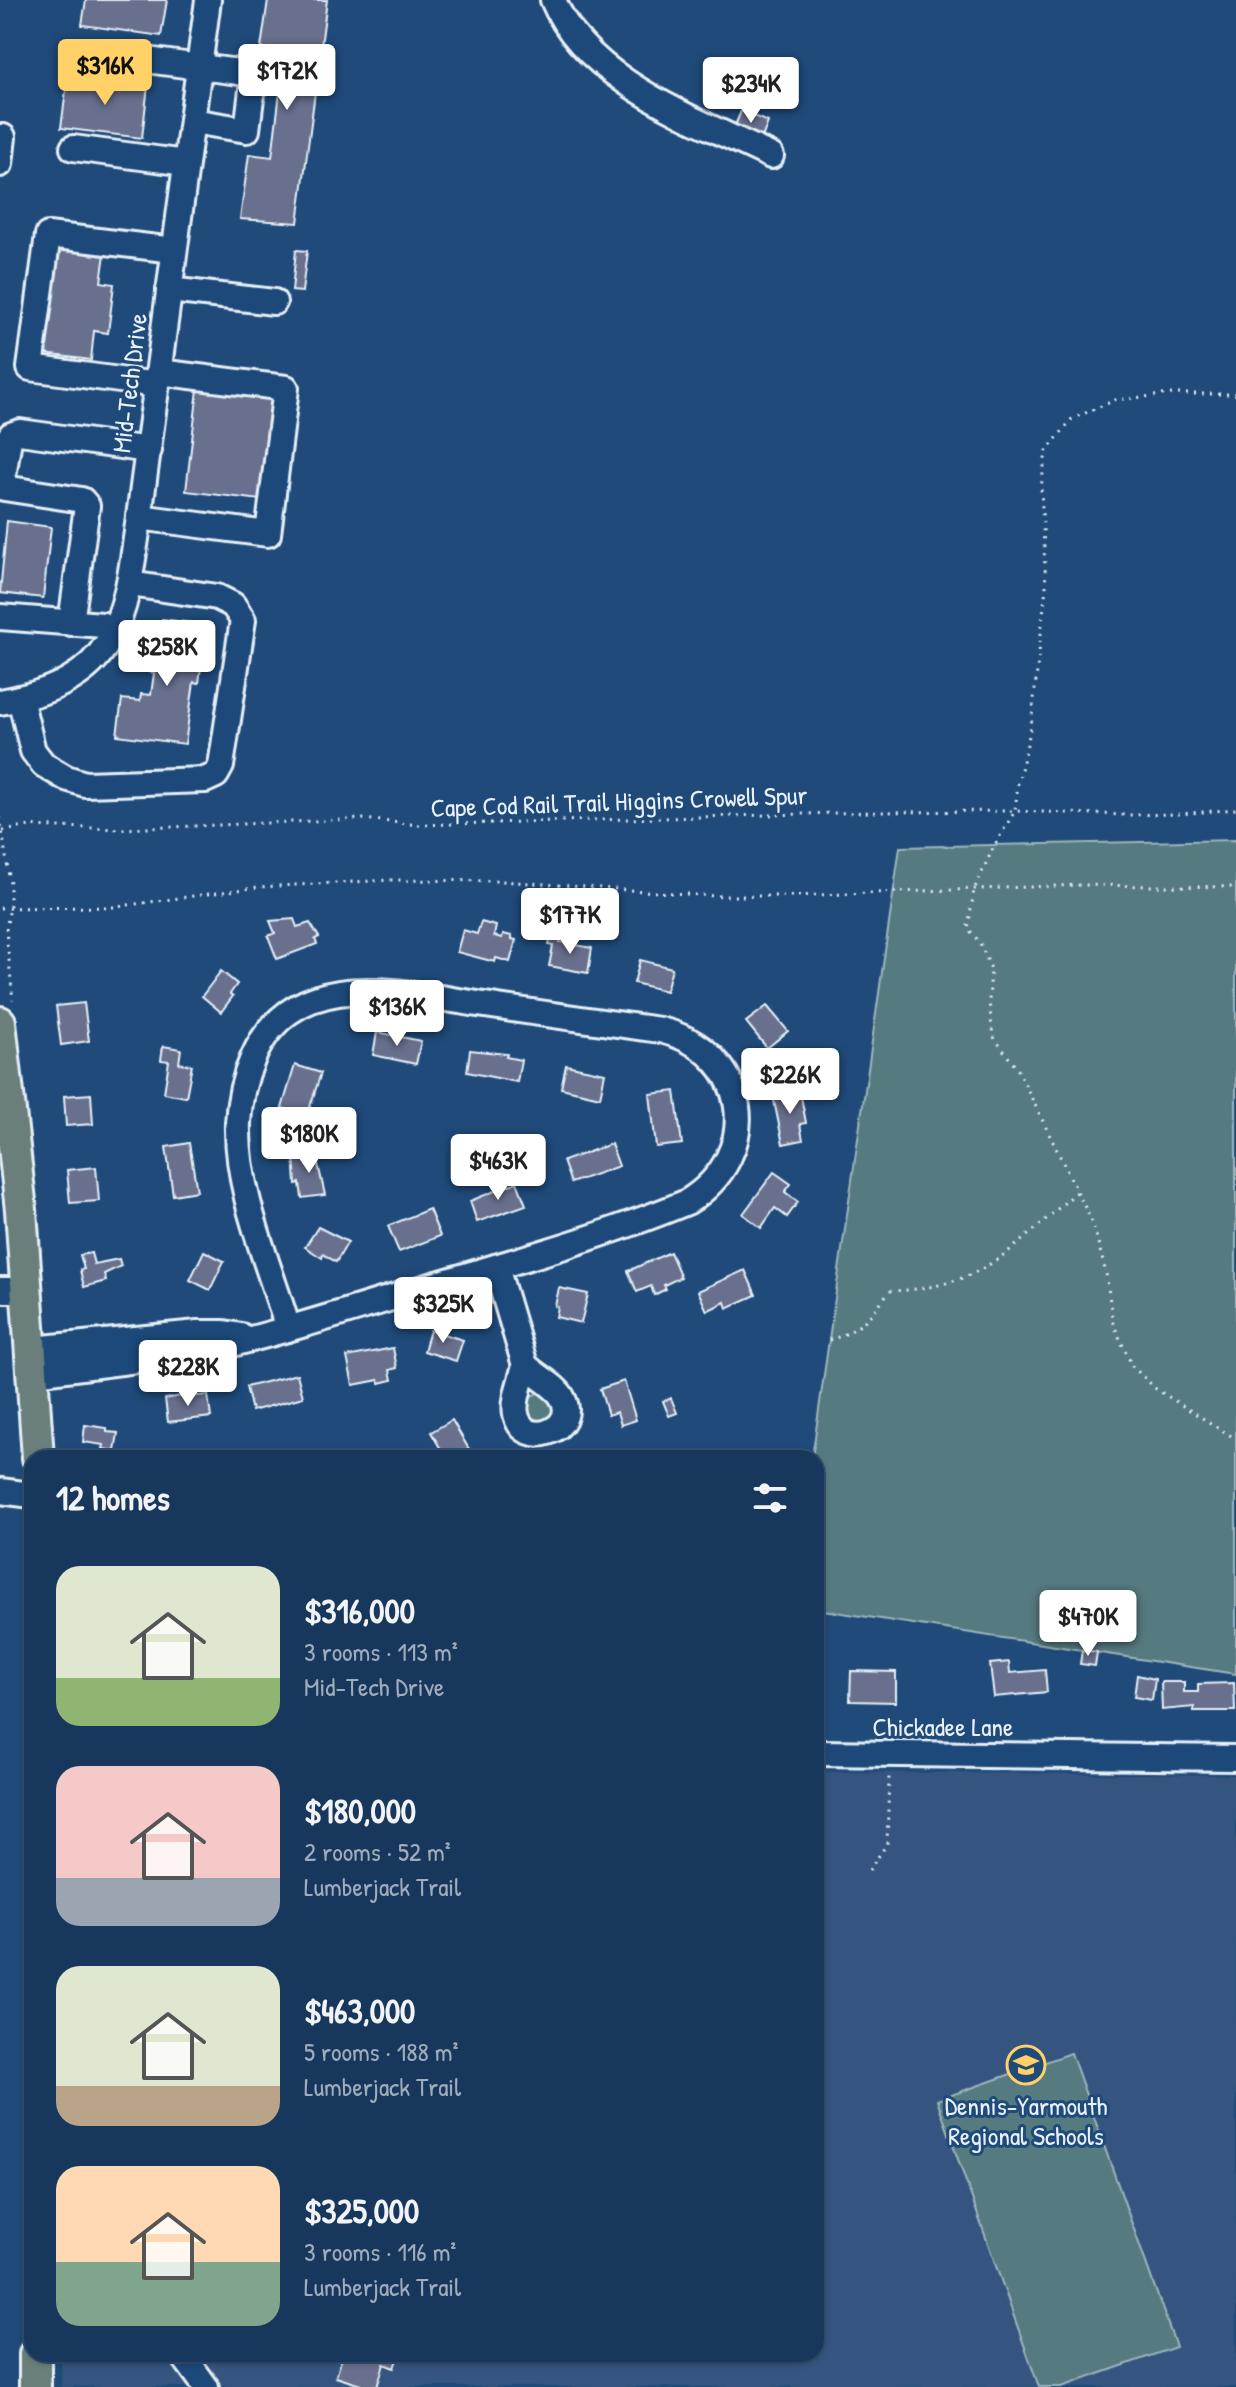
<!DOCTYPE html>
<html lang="en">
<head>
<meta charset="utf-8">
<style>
	:root { --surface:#17385c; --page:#244365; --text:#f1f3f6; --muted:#9eacbb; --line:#365272; --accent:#ffd166 }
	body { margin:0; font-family:"Patrick Hand",sans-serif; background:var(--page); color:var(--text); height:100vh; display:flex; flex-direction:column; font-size:30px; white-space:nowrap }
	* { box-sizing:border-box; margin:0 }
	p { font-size:26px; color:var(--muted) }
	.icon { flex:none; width:44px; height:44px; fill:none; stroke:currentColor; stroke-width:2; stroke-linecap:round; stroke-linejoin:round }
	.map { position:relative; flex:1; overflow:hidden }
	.details { position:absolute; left:24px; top:1450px; width:800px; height:912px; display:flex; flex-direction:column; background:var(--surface); border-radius:24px; box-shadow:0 2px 6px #0004,0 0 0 2px var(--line) }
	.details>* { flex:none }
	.price { position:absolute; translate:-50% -68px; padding:0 18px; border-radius:8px; background:#fff; color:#222; font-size:26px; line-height:52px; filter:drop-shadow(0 2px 4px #0008) }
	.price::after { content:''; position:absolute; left:50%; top:48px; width:24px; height:18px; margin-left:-12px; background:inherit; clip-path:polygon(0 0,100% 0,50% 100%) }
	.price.active { background:var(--accent); color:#111 }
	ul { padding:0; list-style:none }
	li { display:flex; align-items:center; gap:24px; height:200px; padding:0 32px }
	li span { display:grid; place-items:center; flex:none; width:224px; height:160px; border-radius:24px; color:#555 }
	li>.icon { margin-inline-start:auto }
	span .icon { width:96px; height:96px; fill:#fffc; stroke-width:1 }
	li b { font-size:34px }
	h2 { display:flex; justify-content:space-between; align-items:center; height:96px; padding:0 32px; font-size:34px }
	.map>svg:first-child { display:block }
	.built { fill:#355580 }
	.green { fill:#557a80; stroke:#9eb6bc; stroke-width:2 }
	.building { fill:#69708e; stroke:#e8f1f8; stroke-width:2 }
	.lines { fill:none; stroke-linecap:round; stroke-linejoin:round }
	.minor-casing { stroke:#e8f1f8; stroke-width:30 }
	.major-casing { stroke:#e8f1f8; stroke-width:36 }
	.path { stroke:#e8f1f8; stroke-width:3; stroke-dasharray:2 6; stroke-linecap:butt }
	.minor { stroke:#1f4a7a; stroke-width:24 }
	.major { stroke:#6b7f7c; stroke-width:30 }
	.labels { text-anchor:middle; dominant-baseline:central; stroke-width:6; stroke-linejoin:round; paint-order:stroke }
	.street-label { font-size:26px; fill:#e8f1f8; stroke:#1f4a7a }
	.poi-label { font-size:26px; fill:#e8f1f8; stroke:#1f4a7a }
</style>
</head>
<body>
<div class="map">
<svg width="1236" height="2387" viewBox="0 0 1236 2387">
	<rect width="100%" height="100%" fill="#1f4a7a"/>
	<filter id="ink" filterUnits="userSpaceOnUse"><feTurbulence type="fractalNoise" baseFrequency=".0125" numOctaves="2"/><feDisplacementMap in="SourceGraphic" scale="16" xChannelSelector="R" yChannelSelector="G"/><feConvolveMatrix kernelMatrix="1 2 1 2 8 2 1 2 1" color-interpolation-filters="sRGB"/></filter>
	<g filter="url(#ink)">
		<path class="built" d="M816,1772l420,3v612h-1175l1,-33h754z"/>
		<g class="green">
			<path d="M1236,840v834l-420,-65v-151h-4l88,-611z"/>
			<path d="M538,1393h5l13,10 -3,16 -20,5 -9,-18 5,-9z"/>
			<path d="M1071,2053l105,294 -114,40h-23l-102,-287z"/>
		</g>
		<g class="building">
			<path d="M86,0h81l-6,36 -79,-11z"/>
			<path d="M268,0h59l-29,223 -58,-4 9,-65 23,3 13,-106 -24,-3z"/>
			<path d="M68,75l80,10 -6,53 -81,-10z"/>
			<path d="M741,111l27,11 -6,16 -28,-10z"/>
			<path d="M57,248l48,6 -4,28 13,2 -6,49 -14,-2 -3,29 -47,-6z"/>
			<path d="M296,250l11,1 -5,41 -10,-1z"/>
			<path d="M198,389l74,9 -12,102 -74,-9z"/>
			<path d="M7,521l44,6 -8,71 -43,-5z"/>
			<path d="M162,619l40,5 -6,43h5l-2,16 -5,-1 -9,62 -68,-9 5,-36 18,2 1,-7 10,1 3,-22 -5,-1 3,-14h5z"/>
			<path d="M294,919l3,8 13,-4 9,14 -4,2 2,5 -40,15 -9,-23 7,-3 -5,-12z"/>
			<path d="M481,922l15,4 -2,10 8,2 1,-4 9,2v3l4,1 -6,22 -14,-4 -1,4 -38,-10 6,-22 14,4z"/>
			<path d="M551,935l10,1 -1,6 32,6 -4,25 -39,-7 4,-20 -4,-1z"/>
			<path d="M640,960l32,8 -6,23 -32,-8z"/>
			<path d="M221,971l16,13 -7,10 3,2 -12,16 -19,-16z"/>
			<path d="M84,1003l5,38 -28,4 -5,-39z"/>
			<path d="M767,1006l21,25 -21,17 -21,-26z"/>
			<path d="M377,1032l44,9 -5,23 -43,-9z"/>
			<path d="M163,1046l18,3 -2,14 13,2 -6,32 -22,-4 5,-32 -8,-1z"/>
			<path d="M470,1050l37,4 -1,3 15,3 -4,22 -50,-10z"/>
			<path d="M295,1065l26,8 -14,43 -25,-8z"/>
			<path d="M566,1065l39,8 -5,24 -39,-9z"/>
			<path d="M675,1091l7,53 -26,3 -6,-53z"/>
			<path d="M800,1091l6,32 -6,1 3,16 -20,4 -10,-48z"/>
			<path d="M91,1094l2,30 -27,2 -2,-30z"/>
			<path d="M189,1143l8,48 -24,4 -7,-48z"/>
			<path d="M611,1144l8,22 -48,17 -8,-22z"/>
			<path d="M315,1151l10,44 -23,3 -2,-15 -4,1 -2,-30z"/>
			<path d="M96,1167l3,34 -29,2 -3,-33z"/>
			<path d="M774,1172l17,12 -6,8 13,10 -11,15 -12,-9 -14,20 -18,-14z"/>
			<path d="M517,1182l9,23 -49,17 -7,-21z"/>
			<path d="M429,1209l11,27 -41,16 -11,-26z"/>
			<path d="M318,1227l30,15 -12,20 -13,-8 -1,4 -17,-11z"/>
			<path d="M204,1251l20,10 -14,29 -20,-10z"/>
			<path d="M670,1252l11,25 -17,8 2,4 -12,6 -3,-9 -14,6 -9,-21z"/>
			<path d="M91,1253l3,11 25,-5 2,7 -17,8 2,7 -22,6 -4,-17 4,-1 -4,-14z"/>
			<path d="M745,1270l11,25 -29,13 -2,-6 -18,9 -9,-20z"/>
			<path d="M559,1288l29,6 -7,29 -25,-6 2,-10 -3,-1z"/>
			<path d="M430,1330l33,10 -7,21 -32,-10z"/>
			<path d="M393,1348l4,20 -7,2 2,10 -12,3 -1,-3 -26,5 -6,-28z"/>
			<path d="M297,1374l6,23 -51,14 -6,-24z"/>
			<path d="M624,1381l12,39 -15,5 -4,-13 -9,3 -8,-26z"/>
			<path d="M197,1393v3l11,-1 3,22 -43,5 -3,-23z"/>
			<path d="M671,1398l6,15 -8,3 -6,-15z"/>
			<path d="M452,1420l18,31 -12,7h-12l-15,-26z"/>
			<path d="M85,1425l22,3v4l11,1 -3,18 -12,-2 1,-4 -21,-3z"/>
			<path d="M1082,1650l15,2 -2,14 -15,-2z"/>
			<path d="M1009,1662l1,11 35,-3 2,22 -53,5 -4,-33z"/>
			<path d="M851,1671l45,1v30l-46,-1z"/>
			<path d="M1137,1675l18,4 -3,21 -18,-3z"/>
			<path d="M1161,1682h23v10h14v-8l36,-1 1,28h-41v-4l-32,3z"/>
			<path d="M343,2354h56l-5,14 -10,-4 -7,23h-10l-31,-10z"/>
		</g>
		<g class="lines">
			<defs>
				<g id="minor">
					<path d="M553,0c34,82 143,119 218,156"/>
					<path d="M85,52l169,22 -7,56 -55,-9"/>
					<path d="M0,137h3l-3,27"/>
					<path d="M73,148l113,15"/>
					<path d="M169,290l105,12"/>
					<path d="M157,385l-127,-17 18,-133 126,15"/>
					<path d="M139,517l129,17 18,-146 -127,-16"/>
					<path d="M0,617l103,8 12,5"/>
					<path d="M71,623l16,-117 -5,-6 -78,-12 -2,-5 7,-44 2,-4 9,-3 129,18"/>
					<path d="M20,698l13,53 11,14 22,13 19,6 120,-4 11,-5 5,-9 22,-146 -10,-15 -16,-8 -87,-13"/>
					<path d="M0,702c119,-20 125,-82 139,-185l69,-517"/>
					<path d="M496,1267l29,98"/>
					<path d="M0,1290h28"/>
					<path d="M32,1349l166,-16h26l17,3"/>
					<path d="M525,1365c10,10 31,21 37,32 19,33 -39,54 -46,17 -3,-14 6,-35 9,-49z"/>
					<path d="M34,1373l166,-21c76,-18 152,-42 227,-65 86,-25 178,-51 260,-85 78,-48 64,-151 -27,-172 -58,-8 -116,-16 -175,-25 -81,-11 -190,-43 -232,53 -9,20 -14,43 -15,65 -2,70 31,140 50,206"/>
					<path d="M0,1491l32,4"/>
					<path d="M816,1753l420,5"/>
					<path d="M182,2354l24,33"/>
				</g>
				<g id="major">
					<path d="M0,1022l21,188 17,248"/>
					<path d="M35,2387v-33"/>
				</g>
			</defs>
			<use href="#minor" class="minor-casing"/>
			<use href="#major" class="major-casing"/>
			<g class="path">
				<path d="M1236,394h-64l-57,6 -43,19 -26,33 -5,36 5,99 -15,140 -13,56 -3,28 -21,35 -20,44 -6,38 12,15 11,26 -2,33 4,34 25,34 75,154 13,49 7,50 19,43 24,23 80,50"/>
				<path d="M0,817l10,66v24l-4,23 7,70"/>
				<path d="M3,831l27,-5 92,3 241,-10 56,6 453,-13 143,-1 110,4 55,-1 56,-5"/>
				<path d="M0,908l114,-1 145,-20 132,-7 110,1 214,15h78l288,-11 155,2"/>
				<path d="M829,1340c31,-9 42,-24 60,-49 96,-3 122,-43 189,-100"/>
				<path d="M869,1870l18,-26 2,-68"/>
			</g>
			<use href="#minor" class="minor"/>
			<use href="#major" class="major"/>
		</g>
	</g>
	<defs>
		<symbol id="school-ring" viewBox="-11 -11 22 22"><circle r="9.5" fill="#1f4a7a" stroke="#ffd166" stroke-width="1.5"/><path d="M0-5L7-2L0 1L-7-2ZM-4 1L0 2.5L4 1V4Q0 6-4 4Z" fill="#ffd166"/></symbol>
	</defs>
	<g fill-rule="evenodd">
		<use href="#school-ring" x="1004" y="2043" width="44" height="44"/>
	</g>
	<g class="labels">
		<g class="street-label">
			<text transform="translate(129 383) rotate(-83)">Mid-Tech Drive</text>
			<text transform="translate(619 801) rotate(-2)">Cape Cod Rail Trail Higgins Crowell Spur</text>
			<text x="943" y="1726">Chickadee Lane</text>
		</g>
		<g class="poi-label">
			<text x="1026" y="2105">Dennis-Yarmouth<tspan x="1026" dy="30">Regional Schools</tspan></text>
		</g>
	</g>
</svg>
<b class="price active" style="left:105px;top:107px">$316K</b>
<b class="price" style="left:287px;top:112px">$172K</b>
<b class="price" style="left:751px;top:125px">$234K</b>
<b class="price" style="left:167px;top:688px">$258K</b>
<b class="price" style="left:570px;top:956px">$177K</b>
<b class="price" style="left:397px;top:1048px">$136K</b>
<b class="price" style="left:790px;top:1116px">$226K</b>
<b class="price" style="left:309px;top:1175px">$180K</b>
<b class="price" style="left:498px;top:1202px">$463K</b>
<b class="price" style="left:443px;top:1345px">$325K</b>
<b class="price" style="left:188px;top:1408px">$228K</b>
<b class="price" style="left:1088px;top:1658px">$470K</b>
<section class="details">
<h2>12 homes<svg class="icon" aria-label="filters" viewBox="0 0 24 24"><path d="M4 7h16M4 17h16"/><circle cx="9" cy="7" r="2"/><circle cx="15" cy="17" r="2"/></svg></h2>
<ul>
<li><span style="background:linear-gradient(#dfe7d0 70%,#8fb573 0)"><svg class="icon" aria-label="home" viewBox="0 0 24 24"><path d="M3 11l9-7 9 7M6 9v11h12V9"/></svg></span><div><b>$316,000</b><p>3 rooms · 113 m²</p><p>Mid-Tech Drive</p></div></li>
<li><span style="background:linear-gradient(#f6c9c9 70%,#9aa5b1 0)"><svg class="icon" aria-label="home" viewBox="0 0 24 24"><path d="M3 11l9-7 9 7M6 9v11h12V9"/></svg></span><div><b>$180,000</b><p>2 rooms · 52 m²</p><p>Lumberjack Trail</p></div></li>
<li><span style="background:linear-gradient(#dfe7d0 75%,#b9a48a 0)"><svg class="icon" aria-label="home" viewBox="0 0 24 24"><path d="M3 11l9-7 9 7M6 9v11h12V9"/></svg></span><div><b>$463,000</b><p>5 rooms · 188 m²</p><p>Lumberjack Trail</p></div></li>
<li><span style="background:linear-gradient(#ffd9b3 60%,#7fa58c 0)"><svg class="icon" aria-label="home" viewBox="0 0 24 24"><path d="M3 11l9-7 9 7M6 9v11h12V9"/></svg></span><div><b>$325,000</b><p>3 rooms · 116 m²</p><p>Lumberjack Trail</p></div></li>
</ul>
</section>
</div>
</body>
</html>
